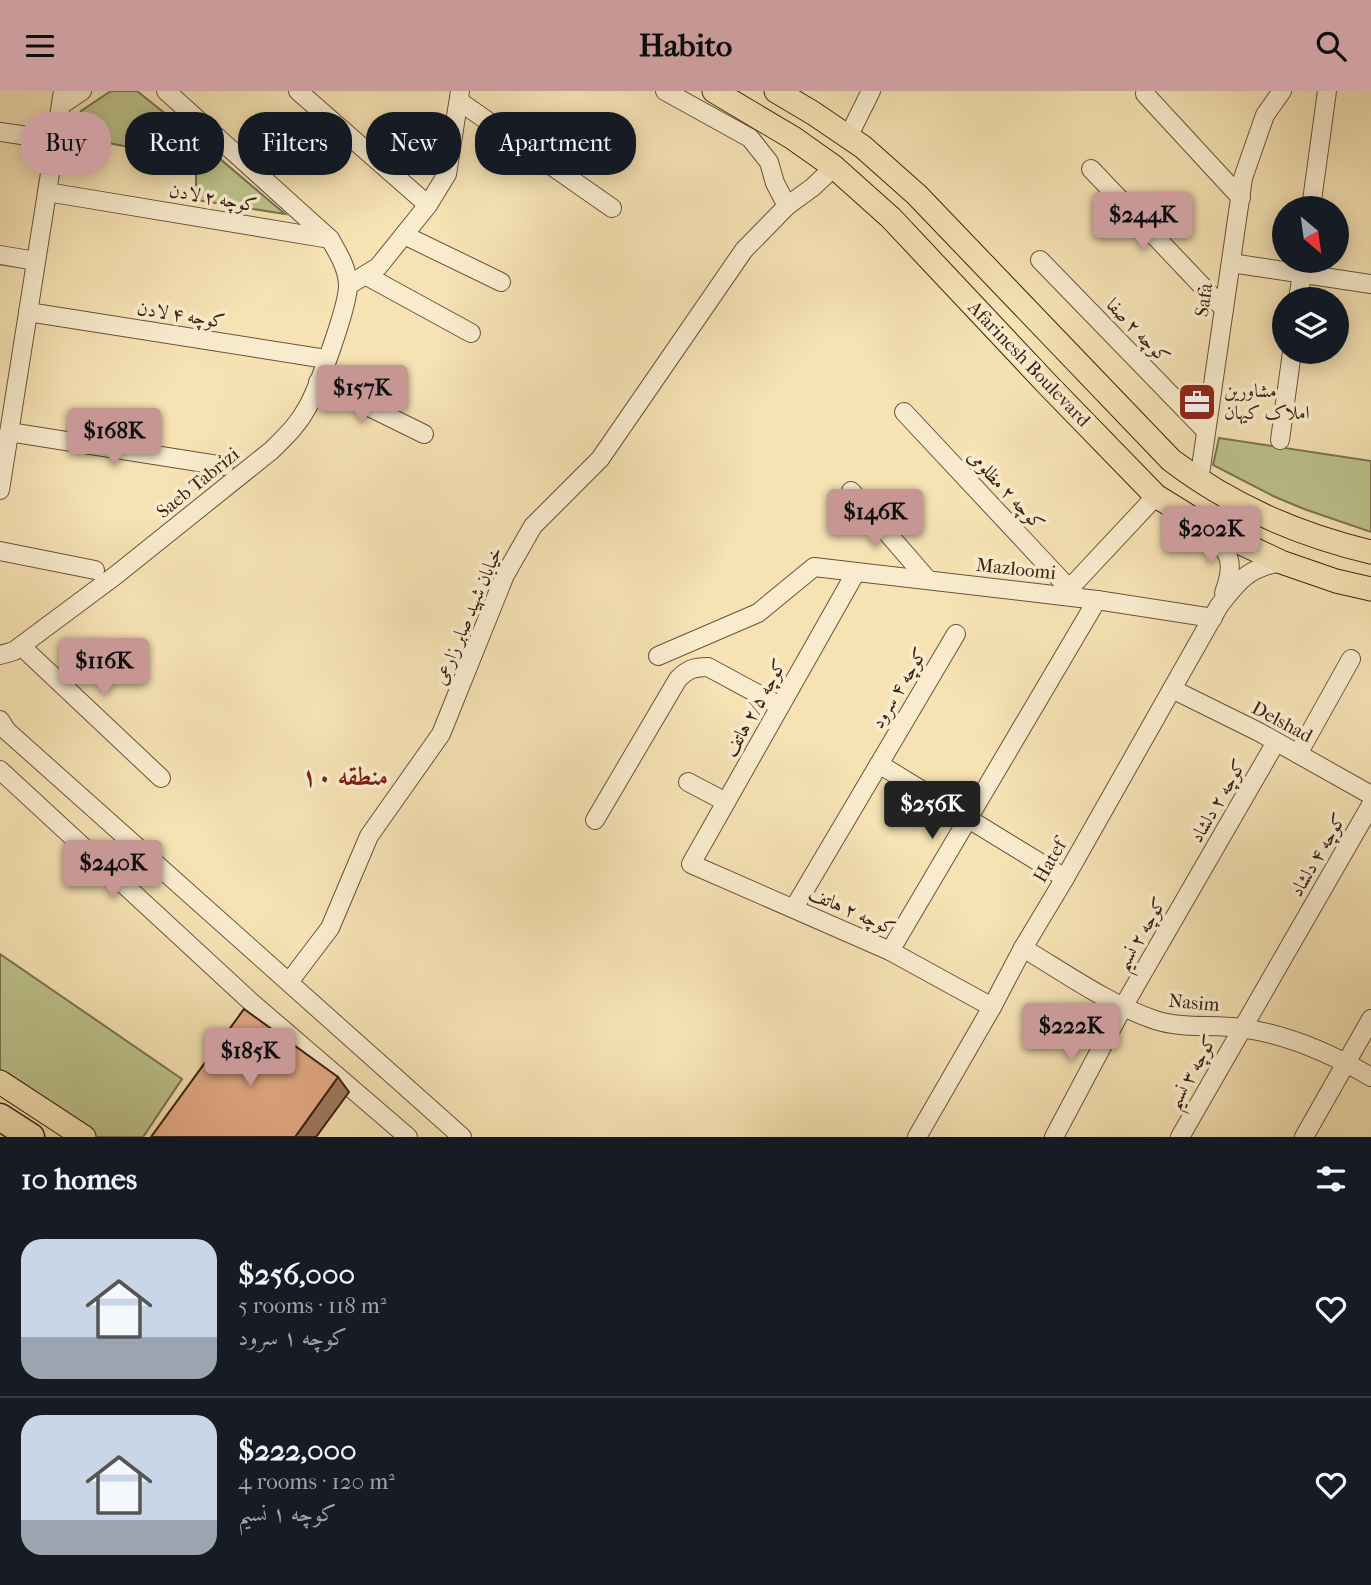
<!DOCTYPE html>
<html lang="en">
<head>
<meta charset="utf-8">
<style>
	:root { --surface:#171b24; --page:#20242c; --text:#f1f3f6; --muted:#9ea1a6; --line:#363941; --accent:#c59692 }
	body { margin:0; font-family:"IM FELL French Canon",Amiri,serif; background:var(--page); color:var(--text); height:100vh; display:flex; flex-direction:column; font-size:26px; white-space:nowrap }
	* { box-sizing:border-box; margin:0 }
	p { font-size:23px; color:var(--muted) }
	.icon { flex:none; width:38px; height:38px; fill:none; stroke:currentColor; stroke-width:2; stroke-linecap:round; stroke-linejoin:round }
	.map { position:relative; height:1046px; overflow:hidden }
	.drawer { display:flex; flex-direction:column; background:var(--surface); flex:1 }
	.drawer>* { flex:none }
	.guide { position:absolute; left:21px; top:21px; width:700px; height:63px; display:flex; gap:14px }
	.needle { width:46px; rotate:151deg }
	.tools { position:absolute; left:1272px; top:105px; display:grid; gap:14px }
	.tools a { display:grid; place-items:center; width:77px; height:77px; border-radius:50%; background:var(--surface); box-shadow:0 4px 18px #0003; font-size:35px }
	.price { position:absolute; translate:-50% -60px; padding:0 16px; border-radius:7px; background:var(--accent); color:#111; font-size:23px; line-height:46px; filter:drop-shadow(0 2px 4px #0008) }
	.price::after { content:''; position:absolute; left:50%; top:42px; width:21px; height:16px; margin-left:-10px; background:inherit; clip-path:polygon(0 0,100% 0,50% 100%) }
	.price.selected { background:#222; color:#fff }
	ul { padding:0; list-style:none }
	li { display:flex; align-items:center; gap:21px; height:175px; padding:0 21px }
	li+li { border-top:2px solid var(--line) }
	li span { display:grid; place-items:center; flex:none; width:196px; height:140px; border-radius:21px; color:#555 }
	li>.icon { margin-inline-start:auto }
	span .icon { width:84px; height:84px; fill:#fffc; stroke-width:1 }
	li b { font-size:30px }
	h2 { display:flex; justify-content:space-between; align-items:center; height:84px; padding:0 21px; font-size:30px }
	.tag { padding:0 24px; border-radius:28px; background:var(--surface); box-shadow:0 4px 18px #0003; font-size:24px; line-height:63px }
	.tag.selected { background:var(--accent); color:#111 }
	header { display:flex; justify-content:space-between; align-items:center; height:91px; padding:0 21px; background:var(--accent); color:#111; font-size:32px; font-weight:800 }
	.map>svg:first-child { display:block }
	.green { fill:#bdc38c; stroke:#7c7250; stroke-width:2 }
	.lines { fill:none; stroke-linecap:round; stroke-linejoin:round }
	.minor-casing { stroke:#69523b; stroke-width:20 }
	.major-casing { stroke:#3a2213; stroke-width:25 }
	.highway-casing { stroke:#3a2213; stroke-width:29 }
	.minor { stroke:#f9ecce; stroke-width:18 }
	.major { stroke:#f6e2b3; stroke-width:23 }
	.highway { stroke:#f6e2b3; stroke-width:26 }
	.shaded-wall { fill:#a1795f; stroke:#3a2213; stroke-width:2 }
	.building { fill:#e6ad88; stroke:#3a2213; stroke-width:2 }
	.labels { text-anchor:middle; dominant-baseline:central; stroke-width:7; stroke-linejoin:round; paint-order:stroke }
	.street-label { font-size:19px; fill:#3a2213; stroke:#f9ecce }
	.poi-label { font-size:19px; fill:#3a2213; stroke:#f9ecce; text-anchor:start }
	.district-label { font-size:26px; font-weight:bold; fill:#7a1f14; stroke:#f9ecce }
</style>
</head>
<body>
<header><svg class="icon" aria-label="menu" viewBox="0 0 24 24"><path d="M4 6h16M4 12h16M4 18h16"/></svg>Habito<svg class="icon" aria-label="search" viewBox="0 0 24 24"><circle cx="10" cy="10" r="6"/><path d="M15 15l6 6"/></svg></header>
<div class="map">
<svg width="1371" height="1046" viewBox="0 0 1371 1046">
	<rect width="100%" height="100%" fill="#f6e2b3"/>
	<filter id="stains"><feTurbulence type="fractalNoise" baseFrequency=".00286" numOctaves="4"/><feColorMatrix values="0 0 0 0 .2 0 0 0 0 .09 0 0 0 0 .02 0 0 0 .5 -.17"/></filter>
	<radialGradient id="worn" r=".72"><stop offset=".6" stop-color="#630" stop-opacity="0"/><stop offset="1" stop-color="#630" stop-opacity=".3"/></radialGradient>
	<g class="green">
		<path d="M111,0h26l55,44 93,79 -89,-14v-40l-124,-24 9,-25z"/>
		<path d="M1219,347l152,23v71l-67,-23 -31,-13 -60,-31z"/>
		<path d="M0,863l182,125 -39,58h-46l-97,-62z"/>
	</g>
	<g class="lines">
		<defs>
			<g id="minor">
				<path d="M298,0l130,114"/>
				<path d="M665,0l85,47 19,24 6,21 12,23"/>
				<path d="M1145,3l96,104"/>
				<path d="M459,10l153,107"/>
				<path d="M61,14l21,-14"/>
				<path d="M0,41l55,8"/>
				<path d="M848,46l23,-46"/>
				<path d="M1091,78l133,140"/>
				<path d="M47,101l283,47"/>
				<path d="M1311,117l16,-117"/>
				<path d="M404,144l97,47"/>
				<path d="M0,164l36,6"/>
				<path d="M1040,169l166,171"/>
				<path d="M1231,172l140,21"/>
				<path d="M365,184l106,58"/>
				<path d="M349,194l29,-18 50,-62 19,-31 13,-83"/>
				<path d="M1298,208l6,-38"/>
				<path d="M28,221l298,47"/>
				<path d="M318,291l106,52"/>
				<path d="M904,321l173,185"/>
				<path d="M9,341l215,34"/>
				<path d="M1280,349l12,-88"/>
				<path d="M1199,390l44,-303 22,-63 17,-24"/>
				<path d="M0,399l63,-399"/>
				<path d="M851,400l77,89"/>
				<path d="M1209,441c22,21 26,32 15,61"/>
				<path d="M0,460l95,19"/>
				<path d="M856,481l-165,292 199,87 102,56"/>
				<path d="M1069,498l87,-93"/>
				<path d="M21,555l140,132"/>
				<path d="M0,564l14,-4 102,-76 156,-125c13,-13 26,-25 35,-42 11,-19 42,-104 41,-124 -1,-17 -10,-31 -18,-45l-164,-148"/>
				<path d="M658,565l100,-43 56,-46 283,33 116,18"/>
				<path d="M1172,598l87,43 112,63"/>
				<path d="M0,629l7,11 455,406"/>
				<path d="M1298,663l53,-95"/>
				<path d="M879,673l186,114"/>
				<path d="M0,679l251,232 157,135"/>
				<path d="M688,691l38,20"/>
				<path d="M595,729l83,-141c10,-10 16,-12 30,-12l72,39"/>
				<path d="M794,817l162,-274"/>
				<path d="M1023,857c42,25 85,56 132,72 27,9 58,4 86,8 45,6 91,26 130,49"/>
				<path d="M890,860l207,-351"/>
				<path d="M289,891l41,-54 39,-92 72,-102 64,-159 28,-49 67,-67 144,-209 43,-44 26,-19 21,-20"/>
				<path d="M917,1046l75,-130 31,-59 42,-70 154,-272c19,-25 29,-38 62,-44"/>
				<path d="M1054,1046l69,-130 153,-265"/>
				<path d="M1180,1046l191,-332"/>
				<path d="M1304,1046l67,-118"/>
			</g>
			<g id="major">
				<path d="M714,0l79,47 41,29 57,51 158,168 107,110 47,29 78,37 55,19 35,8"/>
				<path d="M776,0l37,22 50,34 54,48 254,265c59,45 128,75 200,92"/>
				<path d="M0,991l84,55"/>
			</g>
			<path id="highway" d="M0,1026l31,20"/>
		</defs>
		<use href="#minor" class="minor-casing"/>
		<use href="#major" class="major-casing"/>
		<use href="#highway" class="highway-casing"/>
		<use href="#minor" class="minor"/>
		<use href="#major" class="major"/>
		<use href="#highway" class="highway"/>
	</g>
	<path class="shaded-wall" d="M338,986l11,15 -33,45h-21z"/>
	<path class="building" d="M244,918l94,68 -43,60h-144z"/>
	<defs>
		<symbol id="office-square" viewBox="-11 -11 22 22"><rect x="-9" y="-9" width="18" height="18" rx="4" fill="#8f2418" stroke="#f9ecce"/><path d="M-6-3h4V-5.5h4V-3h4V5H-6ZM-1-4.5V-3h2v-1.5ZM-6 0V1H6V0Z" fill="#fff"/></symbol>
	</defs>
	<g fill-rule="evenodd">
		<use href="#office-square" x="1175" y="289" width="44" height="44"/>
	</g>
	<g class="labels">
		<g class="street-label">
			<text transform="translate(213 107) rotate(10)">کوچه ۲ لادن</text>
			<text transform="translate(1204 209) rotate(-82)">Safa</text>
			<text transform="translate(181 224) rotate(9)">کوچه ۴ لادن</text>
			<text transform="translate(1138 240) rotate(46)">کوچه ۲ صفا</text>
			<text transform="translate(1029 273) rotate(46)">Afarinesh Boulevard</text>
			<text transform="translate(198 392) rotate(-39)">Saeb Tabrizi</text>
			<text transform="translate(1006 399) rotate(47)">کوچه ۲ مظلومی</text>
			<text transform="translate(1016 478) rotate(6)">Mazloomi</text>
			<text transform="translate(468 525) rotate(-67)">خیابان شهید صابر زارعی</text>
			<text transform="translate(899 597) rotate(-59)">کوچه ۴ سرود</text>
			<text transform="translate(755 617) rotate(-61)">کوچه ۲/۵ هاتف</text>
			<text transform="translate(1282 631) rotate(28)">Delshad</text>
			<text transform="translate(1218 710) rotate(-60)">کوچه ۲ دلشاد</text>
			<text transform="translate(1318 764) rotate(-60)">کوچه ۴ دلشاد</text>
			<text transform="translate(1050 770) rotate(-60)">Hatef</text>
			<text transform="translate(852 820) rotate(24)">کوچه ۲ هاتف</text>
			<text transform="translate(1141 843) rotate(-60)">کوچه ۲ نسیم</text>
			<text transform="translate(1194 912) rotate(5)">Nasim</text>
			<text transform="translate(1192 981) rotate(-61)">کوچه ۳ نسیم</text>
		</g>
		<g class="poi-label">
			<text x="1224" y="300">مشاورین<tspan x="1224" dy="22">املاک کیهان</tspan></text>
		</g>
		<g class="district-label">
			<text x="345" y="685">منطقه ۱۰</text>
		</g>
	</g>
	<rect width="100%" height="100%" filter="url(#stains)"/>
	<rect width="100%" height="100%" fill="url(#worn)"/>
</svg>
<div class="tools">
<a><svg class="needle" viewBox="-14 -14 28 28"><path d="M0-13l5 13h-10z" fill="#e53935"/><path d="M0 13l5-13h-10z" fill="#9ea1a6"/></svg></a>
<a><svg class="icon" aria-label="layers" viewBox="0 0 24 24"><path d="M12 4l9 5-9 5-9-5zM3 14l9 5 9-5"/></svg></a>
</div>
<b class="price" style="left:1143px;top:161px">$244K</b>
<b class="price" style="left:362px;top:334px">$157K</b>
<b class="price" style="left:114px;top:377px">$168K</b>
<b class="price" style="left:875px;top:458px">$146K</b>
<b class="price" style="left:1211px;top:475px">$202K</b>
<b class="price" style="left:104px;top:607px">$116K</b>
<b class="price selected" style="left:932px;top:750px">$256K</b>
<b class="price" style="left:113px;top:809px">$240K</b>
<b class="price" style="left:1071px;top:972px">$222K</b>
<b class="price" style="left:250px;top:997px">$185K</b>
<div class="guide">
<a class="tag selected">Buy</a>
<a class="tag">Rent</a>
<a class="tag">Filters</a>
<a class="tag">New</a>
<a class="tag">Apartment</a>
</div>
</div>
<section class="drawer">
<h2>10 homes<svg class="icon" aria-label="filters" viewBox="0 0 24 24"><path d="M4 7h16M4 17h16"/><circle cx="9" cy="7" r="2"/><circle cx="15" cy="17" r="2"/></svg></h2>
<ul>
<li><span style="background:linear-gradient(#c9d6e8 70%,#9aa5b1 0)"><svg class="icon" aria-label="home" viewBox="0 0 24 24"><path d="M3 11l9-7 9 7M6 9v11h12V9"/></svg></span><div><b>$256,000</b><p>5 rooms · 118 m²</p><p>کوچه ۱ سرود</p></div><svg class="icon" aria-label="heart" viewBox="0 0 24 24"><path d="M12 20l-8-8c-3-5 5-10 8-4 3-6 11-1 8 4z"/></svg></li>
<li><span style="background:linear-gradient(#c9d6e8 75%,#9aa5b1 0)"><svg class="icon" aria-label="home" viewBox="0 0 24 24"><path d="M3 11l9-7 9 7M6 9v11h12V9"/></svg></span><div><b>$222,000</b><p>4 rooms · 120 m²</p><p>کوچه ۱ نسیم</p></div><svg class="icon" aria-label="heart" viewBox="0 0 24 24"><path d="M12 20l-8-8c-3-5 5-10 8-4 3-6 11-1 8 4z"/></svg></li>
</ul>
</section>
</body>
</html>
